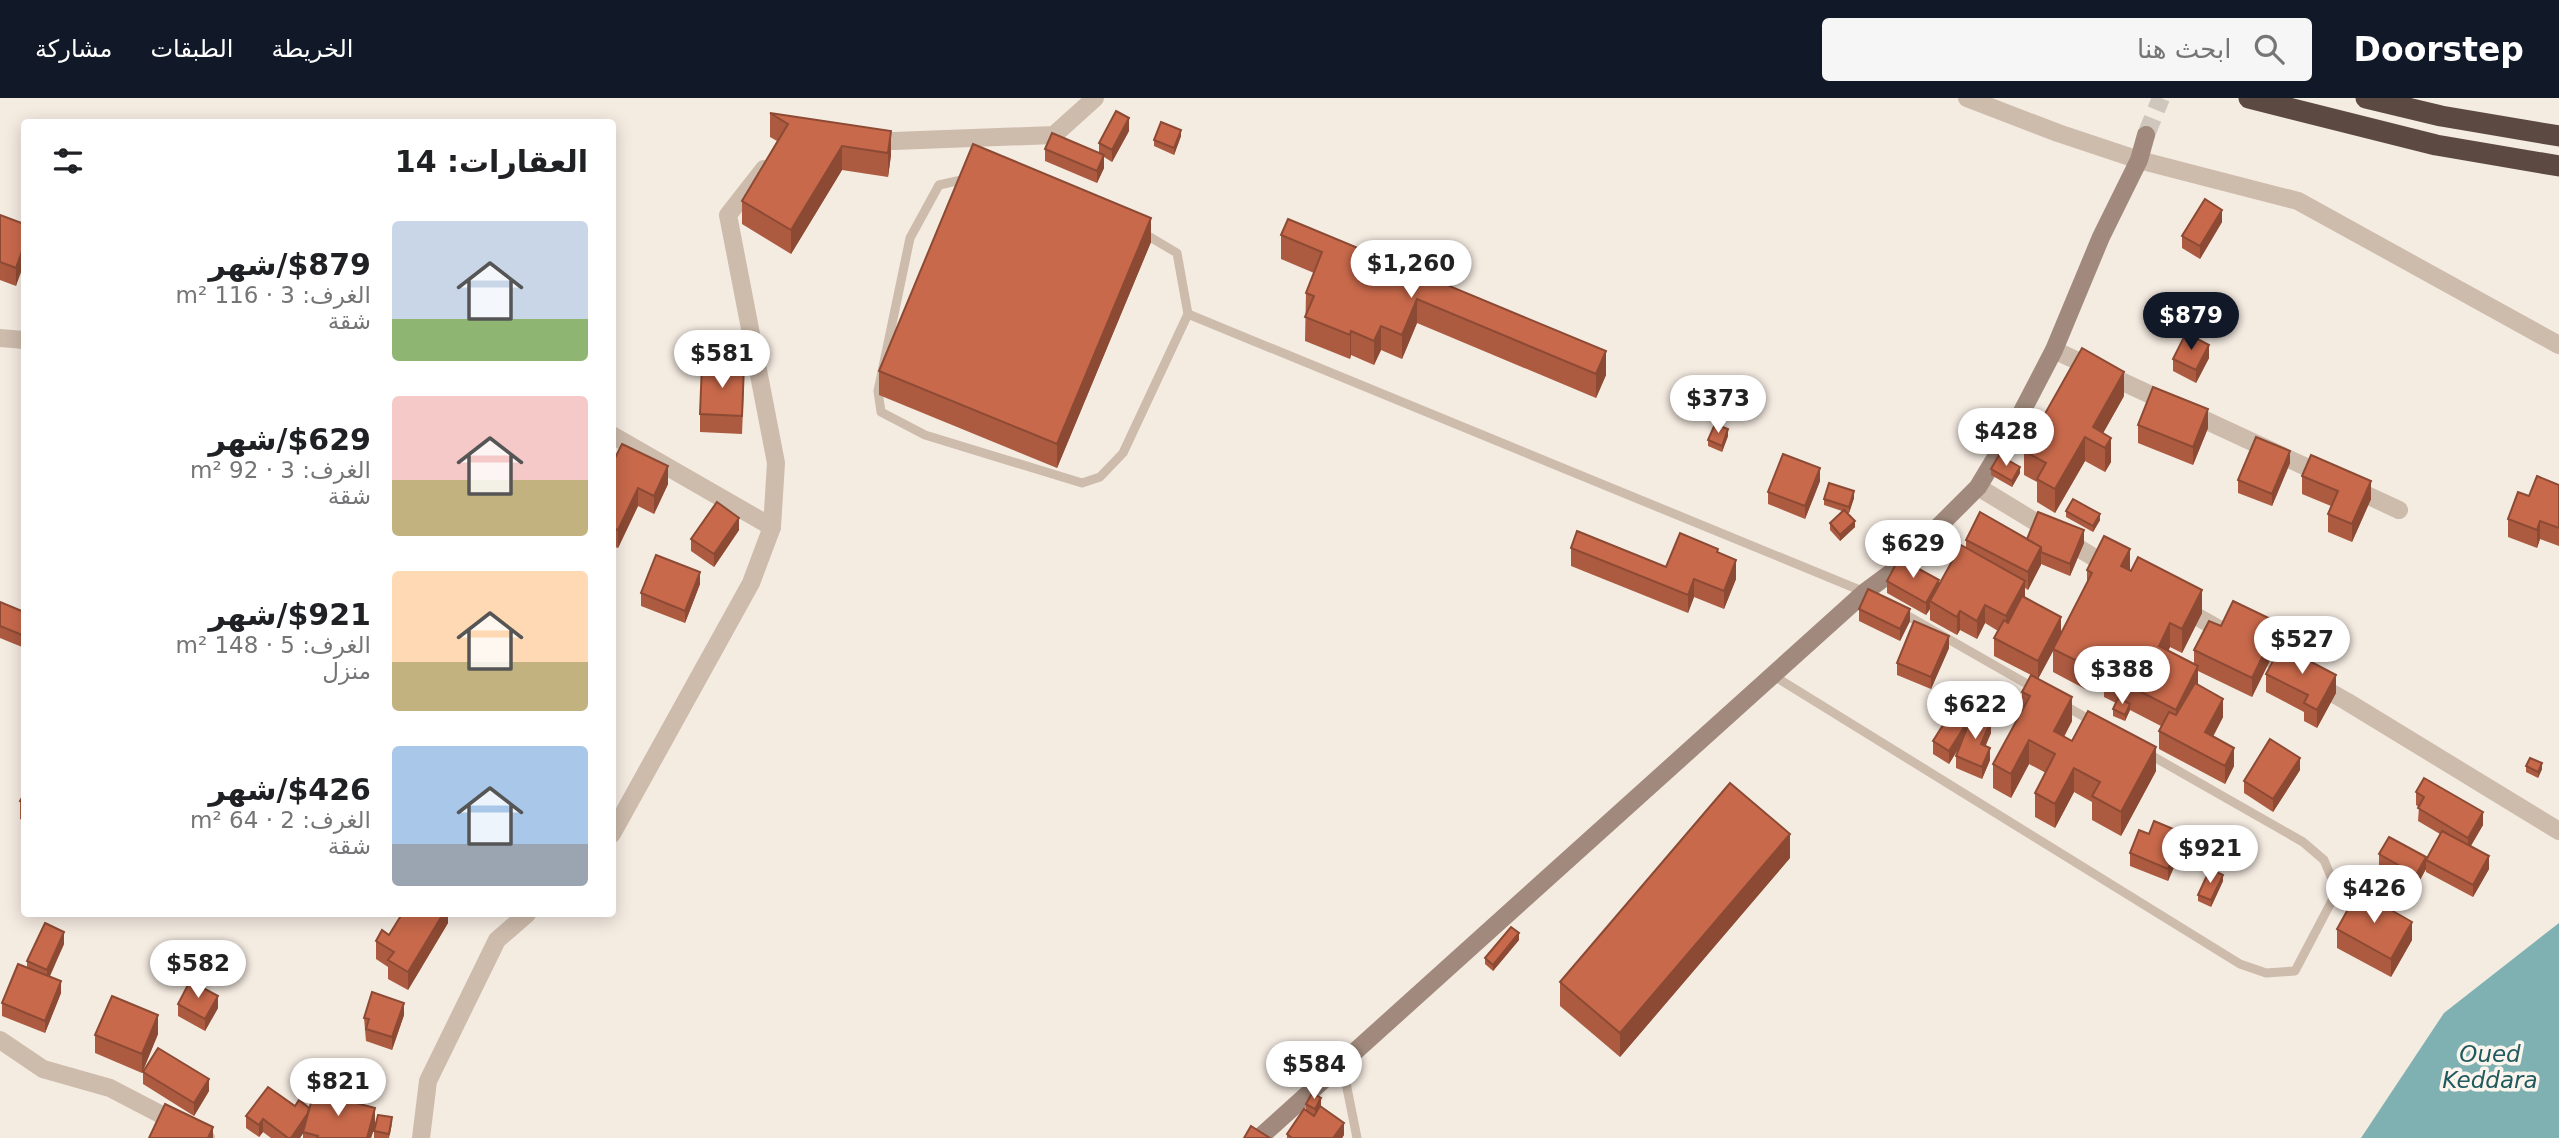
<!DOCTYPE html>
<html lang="ar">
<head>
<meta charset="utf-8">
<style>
	:root { --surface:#fff; --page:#f6f6f6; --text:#202124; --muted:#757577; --accent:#111827 }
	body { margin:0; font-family:"DejaVu Sans","Noto Naskh Arabic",sans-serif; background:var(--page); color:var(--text); direction:rtl; height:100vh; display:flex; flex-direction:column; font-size:26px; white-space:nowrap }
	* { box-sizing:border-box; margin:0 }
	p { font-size:23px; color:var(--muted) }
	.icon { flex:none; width:38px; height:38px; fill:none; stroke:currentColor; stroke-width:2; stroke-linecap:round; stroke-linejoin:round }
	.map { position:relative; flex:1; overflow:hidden; direction:ltr }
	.panel { position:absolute; left:21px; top:21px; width:595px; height:798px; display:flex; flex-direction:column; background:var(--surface); border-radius:7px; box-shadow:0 4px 18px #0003; direction:rtl }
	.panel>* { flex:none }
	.price { position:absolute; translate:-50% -60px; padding:0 16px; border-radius:24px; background:#fff; color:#222; font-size:23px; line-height:46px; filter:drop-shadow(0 2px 4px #0008) }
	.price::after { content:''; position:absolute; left:50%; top:42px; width:21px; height:16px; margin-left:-10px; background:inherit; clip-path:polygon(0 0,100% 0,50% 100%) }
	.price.on { background:var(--accent); color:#fff }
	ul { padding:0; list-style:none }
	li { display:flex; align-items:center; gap:21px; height:175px; padding:0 28px }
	li span { display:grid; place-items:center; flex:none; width:196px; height:140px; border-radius:7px; color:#555 }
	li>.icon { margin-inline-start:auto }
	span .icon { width:84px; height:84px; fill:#fffc; stroke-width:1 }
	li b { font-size:30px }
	h2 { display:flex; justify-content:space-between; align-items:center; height:84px; padding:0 28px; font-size:30px }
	header { display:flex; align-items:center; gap:42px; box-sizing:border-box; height:98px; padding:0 35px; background:var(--accent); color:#fff }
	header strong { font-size:33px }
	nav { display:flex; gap:38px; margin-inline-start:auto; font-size:24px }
	.search { width:490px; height:63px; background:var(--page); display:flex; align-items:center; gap:18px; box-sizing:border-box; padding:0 24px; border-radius:7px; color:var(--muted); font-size:26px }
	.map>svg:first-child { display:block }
	.water { fill:#7fb0b2 }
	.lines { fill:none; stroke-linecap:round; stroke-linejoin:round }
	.secondary-tunnel { stroke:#cfc6bd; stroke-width:18; stroke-dasharray:18 9; stroke-linecap:butt }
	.lane { stroke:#cdbbac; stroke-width:9 }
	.street { stroke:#cdbbac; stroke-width:18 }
	.secondary { stroke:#a18a7d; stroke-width:18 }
	.highway { stroke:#5c4a42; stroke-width:21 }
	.wall { fill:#ac5a40 }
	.shaded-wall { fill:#8c4a34 }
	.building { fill:#c8694b; stroke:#8c4a34; stroke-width:2 }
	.labels { text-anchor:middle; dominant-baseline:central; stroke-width:7; stroke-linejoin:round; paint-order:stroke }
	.water-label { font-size:23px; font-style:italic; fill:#1f5a5e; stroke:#fbf5ee }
</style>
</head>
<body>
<header>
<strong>Doorstep</strong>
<div class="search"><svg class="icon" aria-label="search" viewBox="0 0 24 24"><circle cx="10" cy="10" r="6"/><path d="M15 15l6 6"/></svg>ابحث هنا</div>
<nav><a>الخريطة</a><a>الطبقات</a><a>مشاركة</a></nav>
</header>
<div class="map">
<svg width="2559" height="1040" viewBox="0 0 2559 1040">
	<rect width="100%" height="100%" fill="#f4ebe1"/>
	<path class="water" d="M2559,825v215h-198l83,-125z"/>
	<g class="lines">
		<path class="secondary-tunnel" d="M2146,37l15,-37"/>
		<g class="lane">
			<path d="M993,75l120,42 64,38 11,61 -65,139 -23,24 -18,6 -157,-48 -44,-23 -3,-21 32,-153 29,-53z"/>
			<path d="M1188,216l679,279"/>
			<path d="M1901,514l133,76"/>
			<path d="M1774,578l466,288 26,9 29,-2 42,-80 -13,-31 -21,-18 -156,-89"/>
			<path d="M2062,606l33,19"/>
			<path d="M1342,965l15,75"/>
		</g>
		<g class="street">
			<path d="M1967,0l91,35 81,27 159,41 261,144"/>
			<path d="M868,44l186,-7 41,-37"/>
			<path d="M0,240l24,2"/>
			<path d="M2054,252l345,160"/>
			<path d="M612,337l160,92"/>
			<path d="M1978,389l135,82"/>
			<path d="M2180,509l166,94 213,130"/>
			<path d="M612,736l139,-251 21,-56 4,-64 -48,-248 36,-46"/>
			<path d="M0,942l43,29 67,19 96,50"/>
			<path d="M421,1040l7,-57 69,-141 30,-26"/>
		</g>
		<path class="secondary" d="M1259,1040l606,-546 31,-23 82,-82 36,-60 40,-77 47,-113 38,-77 7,-25"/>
		<g class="highway">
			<path d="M2249,0l187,47 123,21"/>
			<path d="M2366,0l75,18 118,20"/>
		</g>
	</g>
	<g class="wall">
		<path d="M770,15l121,18v24l-3,22 -46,-7 -51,84 -49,-30v-23l35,-60 -7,-4z"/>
		<path d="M1129,33l-17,31 -8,-5v11l-7,15 -52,-22v-12l54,4v-10z"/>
		<path d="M1181,38l-7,19 -20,-9v-6z"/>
		<path d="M0,117l24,9 -8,62 -16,-6z"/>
		<path d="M1288,121l318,156 -10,23 -179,-75 -15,36 -21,-9 -7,15 -23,-10 -1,4 -45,-18 1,-48 8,-20 -33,-14v-24z"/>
		<path d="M2222,124l-22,37 -18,-11v-12z"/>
		<path d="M1151,144l-94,226 -178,-73v-24z"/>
		<path d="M2209,260l-13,25 -23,-12v-12z"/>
		<path d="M744,286l-2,50 -42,-2v-18z"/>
		<path d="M2124,298l-21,37 8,29 -6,10 -20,-11 -30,52 -18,-11v-20l-13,-7v-24z"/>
		<path d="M2138,327l70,3 -15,37 -55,-22z"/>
		<path d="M1728,338l-6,16 -14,-6v-6z"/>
		<path d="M2290,365l-18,43 -34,-13v-13z"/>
		<path d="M612,366l56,20 -14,30 -16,-8 -20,42 -6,-2z"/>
		<path d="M1991,371l29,4 -8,14 -21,-12z"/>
		<path d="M2302,378l69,23 -19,43 -24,-10v-18l3,-8 -29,-12z"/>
		<path d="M1820,383l-15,38 -37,-15v-12z"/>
		<path d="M2559,387v61l-19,-7 -3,9 -29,-11v-18l21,-23z"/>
		<path d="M1854,400l-5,15h-3l9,14 -15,14 -10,-11v-7l12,-12 -18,-6v-6z"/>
		<path d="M2066,413l34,9 -7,12 -27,-15z"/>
		<path d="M739,432l-25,37 -23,-16v-12z"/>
		<path d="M2027,441l57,4 -14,33 -29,-12 -13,26 -3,-2v10l36,34 26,-49v-13l43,1 72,42 -20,40 -12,-6 -2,4 26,13v-14l27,-24 58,16 -27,55 -54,-26v14l25,32 -10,20 21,29 -9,18 -66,-35v-18l2,-5 -31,-16 -5,11 -12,-5v-7l3,-6 -12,-6v-11l-14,-7 -5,10 -32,-17v-21l-15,28 34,42 -8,16 8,4 84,30 -35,65 -29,-16v-18l-18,-10 -19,36 -20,-11v-24l11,-20 -17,-9 -18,34 -18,-10v-24l29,-53v-19l9,-17 -37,-19v-18l4,-7 -13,-8 -8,16 -17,-9 -3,5 -27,-15v-11l-4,6 -39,-22v-12l52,4 27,-37v-8z"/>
		<path d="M1571,450l95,19 70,12 -12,30 -30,-12 -6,16 -117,-47z"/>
		<path d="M700,486l-15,39 -44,-17v-13z"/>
		<path d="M0,504l24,10v30l-2,5 -22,-9z"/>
		<path d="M1859,511l51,12 -10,20 -41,-20z"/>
		<path d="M1949,550l-18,41 -34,-14v-12z"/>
		<path d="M2266,576l70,19 -19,35 -13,-7v-9l-38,-20z"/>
		<path d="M1966,633l25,2 -6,13 5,14 -8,19 -26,-11v-12l4,-10 -11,18 -16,-10v-13z"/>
		<path d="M2526,668l16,3 -4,9 -12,-6z"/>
		<path d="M2300,672l-27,42 -29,-19v-12z"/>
		<path d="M2416,694l67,33 -12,21 18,23 -16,28 -47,-25v-3l-10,18 -37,-21v-12l47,6 14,-26 -22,-13 1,-14 -3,-2z"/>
		<path d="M24,696v27l-4,-2v-18z"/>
		<path d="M2183,748l-15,35 -38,-15v-13z"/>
		<path d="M1790,760l-170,199 -60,-51v-24z"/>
		<path d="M2223,783l-12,26 -13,-6v-6z"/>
		<path d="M448,816v9l-40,67 -20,-11v-12l-12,-8v-18l13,-6z"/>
		<path d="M2337,831l75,11 -21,37 -54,-29z"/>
		<path d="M1519,842l-26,31 -8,-7v-6z"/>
		<path d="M64,846l-15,32 12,17 -16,40 -43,-17v-13l25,-36v-6z"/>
		<path d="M178,906l40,4 -13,23 -27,-15z"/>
		<path d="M404,917l-12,35 -26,-9 -2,-23z"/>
		<path d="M158,936l-16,39 -47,-20v-18z"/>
		<path d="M143,974l66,19 -15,25 -51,-32z"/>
		<path d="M1306,1006l15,1 -1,2 24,28 -2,3h-55v-4l19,-24z"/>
		<path d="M295,1008l14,2 66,18 -4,12h-68v-5l-3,5h-29l-8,-6 -4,5 -13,-9v-12z"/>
		<path d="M392,1026l-3,14h-15v-7z"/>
	</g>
	<g class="shaded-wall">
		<path d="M1129,20v13l-17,31v-12z"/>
		<path d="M1181,32v6l-7,19v-7z"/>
		<path d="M891,33v24l-3,22v-24z"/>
		<path d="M842,48v24l-51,84v-24z"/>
		<path d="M1104,57v13l-7,15v-12z"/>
		<path d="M2222,112v12l-22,37v-13z"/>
		<path d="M1151,120v24l-94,226v-24z"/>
		<path d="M24,148v18l-8,22v-18z"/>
		<path d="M1417,201v24l-15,36v-24z"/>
		<path d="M1381,228v24l-7,15v-24z"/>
		<path d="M1351,233v24l-1,4v-24z"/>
		<path d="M2209,247v13l-13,25v-13z"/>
		<path d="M1606,253v24l-10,23v-24z"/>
		<path d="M2124,274v24l-27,48 -4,-17z"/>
		<path d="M2208,311v19l-15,37v-18z"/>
		<path d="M1728,331v7l-6,16v-6z"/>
		<path d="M2085,339v24l-30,52v-24z"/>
		<path d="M2111,340v24l-6,10v-24z"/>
		<path d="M2290,353v12l-18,43v-12z"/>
		<path d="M668,368v18l-14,30v-18z"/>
		<path d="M2020,369v6l-8,14v-6z"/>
		<path d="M1820,370v13l-15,38v-13z"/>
		<path d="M2371,383v18l-19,43v-18z"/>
		<path d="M638,390v18l-20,42v-18z"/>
		<path d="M1854,393v7l-5,15v-6z"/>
		<path d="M2100,416v6l-7,12v-6z"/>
		<path d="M739,420v12l-25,37v-13z"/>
		<path d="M1855,423v6l-15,14v-6z"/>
		<path d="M2540,423v18l-3,9v-18z"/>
		<path d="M2084,432v13l-14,33v-12z"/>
		<path d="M2041,449v18l-13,25v-18z"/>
		<path d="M2130,451v24l-9,-7z"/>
		<path d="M1736,462v19l-12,30v-18z"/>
		<path d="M700,474v12l-15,39v-12z"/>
		<path d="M1694,481v18l-6,16v-18z"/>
		<path d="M1939,482v12l-9,9v8l-4,6v-12z"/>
		<path d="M2025,483v18l-19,36v-19z"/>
		<path d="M2202,492v23l-20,40v-24z"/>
		<path d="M1985,507v18l-8,16v-18z"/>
		<path d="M1910,511v12l-10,20v-12z"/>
		<path d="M1960,513v19l-3,5v-18z"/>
		<path d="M2061,519v18l-8,14v2l-15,28v-18z"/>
		<path d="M2170,525v24l-11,23v-24z"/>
		<path d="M2279,525v19l-27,55v-19z"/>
		<path d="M24,532v12l-2,5v-12z"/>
		<path d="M1949,538v12l-18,41v-12z"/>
		<path d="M2090,557v24l-5,10v-24z"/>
		<path d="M2198,568v24l-22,44v-24z"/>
		<path d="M2336,577v18l-19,35v-18z"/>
		<path d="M2072,599v24l-18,34v-24z"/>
		<path d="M2223,601v18l-18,34v-19z"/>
		<path d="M2130,606v6l-5,11v-6z"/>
		<path d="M1991,623v12l-10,24v-13z"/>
		<path d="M1966,626v12l-17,28v-13z"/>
		<path d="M2029,642v24l-18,34v-24z"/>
		<path d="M2156,649v24l-35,65v-24z"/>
		<path d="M1990,650v12l-8,19v-12z"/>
		<path d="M2234,650v18l-9,18v-18z"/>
		<path d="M614,651v18l-2,3v-18z"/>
		<path d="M2300,660v12l-27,42v-13z"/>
		<path d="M2542,665v6l-4,9v-6z"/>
		<path d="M2074,670v24l-19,36v-24z"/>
		<path d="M2483,714v13l-15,25v-12z"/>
		<path d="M2183,735v13l-15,35v-12z"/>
		<path d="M1790,736v24l-170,199v-24z"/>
		<path d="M2489,758v13l-16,28v-12z"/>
		<path d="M2426,759v12l-10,18v-12z"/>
		<path d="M2223,777v6l-12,26v-7z"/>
		<path d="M443,816h5v9l-40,67v-18z"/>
		<path d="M2412,824v18l-21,37v-18z"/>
		<path d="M64,834v12l-17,39v-13z"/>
		<path d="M1519,835v7l-26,31v-6z"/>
		<path d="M61,883v12l-16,40v-12z"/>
		<path d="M218,898v12l-13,23v-12z"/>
		<path d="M404,905v12l-12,35v-13z"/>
		<path d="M158,917v19l-16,39v-19z"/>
		<path d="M209,981v12l-15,25v-13z"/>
		<path d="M1321,1000v7l-6,11v-7z"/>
		<path d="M375,1010v18l-4,12h-4z"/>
		<path d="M311,1011v13l-11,16h-9z"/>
		<path d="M263,1021v13l-4,5v-12z"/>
		<path d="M1344,1025v12l-2,3h-9z"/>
		<path d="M213,1029v11h-5z"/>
	</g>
	<g class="building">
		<path d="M1116,13l13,7 -17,32 -13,-7z"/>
		<path d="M770,15l121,18 -3,22 -46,-7 -51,84 -49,-29 46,-77z"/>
		<path d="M1161,24l20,8 -7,18 -20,-8z"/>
		<path d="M1052,35l52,22 -7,16 -52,-22z"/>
		<path d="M973,46l178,74 -94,226 -178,-73z"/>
		<path d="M2205,101l17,11 -22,36 -18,-10z"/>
		<path d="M0,117l24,9v22l-8,22 -16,-6z"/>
		<path d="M1288,121l318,132 -10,23 -179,-75 -15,36 -21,-9 -7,15 -23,-10 -1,4 -45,-18 9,-21 -8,-3 16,-41 -41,-17z"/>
		<path d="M2186,235l23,12 -13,25 -23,-11z"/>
		<path d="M2082,250l42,24 -31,55 18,11 -6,10 -20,-11 -30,52 -18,-10 9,-16 -22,-12z"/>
		<path d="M702,266l42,1 -2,51 -42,-2z"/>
		<path d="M2153,289l55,22 -15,38 -55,-22z"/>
		<path d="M1715,326l13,5 -6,17 -14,-6z"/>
		<path d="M2256,339l34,14 -18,43 -34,-14z"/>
		<path d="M622,346l46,22 -14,30 -16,-8 -20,42 -6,-2v-64z"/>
		<path d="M1783,356l37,14 -15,38 -37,-14z"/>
		<path d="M1999,357l21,12 -8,14 -21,-12z"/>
		<path d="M2311,357l60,26 -19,43 -24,-10 10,-23 -36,-15z"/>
		<path d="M2537,378l22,9v43l-19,-7 -3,9 -29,-11 10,-27 11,4z"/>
		<path d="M1829,385l25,8 -5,16 -25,-8z"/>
		<path d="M2073,401l27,15 -7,12 -27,-15z"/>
		<path d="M717,404l22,16 -25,36 -23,-15z"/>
		<path d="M1844,412l11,11 -15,14 -10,-12z"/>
		<path d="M1980,414l61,35 -13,25 -62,-32z"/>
		<path d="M2038,414l46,18 -14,34 -29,-12v-5l-14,-8z"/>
		<path d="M1577,433l89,36 14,-34 38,16 -1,3 19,8 -12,31 -30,-12 -6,16 -117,-47z"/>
		<path d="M2104,438l26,13 -9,17 10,5 7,-14 64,33 -20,39 -12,-6 -11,23 39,20 -22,44 -72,-37 5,-9 -19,-9 -5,10 -32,-16 39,-76 -5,-3z"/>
		<path d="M1961,447l64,36 -19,35 -21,-11 -8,16 -17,-10 -3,6 -27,-16z"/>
		<path d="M656,457l44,17 -15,39 -44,-18z"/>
		<path d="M1899,460l40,22 -13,23 -39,-22z"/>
		<path d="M1868,491l42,20 -10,20 -41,-20z"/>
		<path d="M2022,498l39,21 -23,44 -44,-23 10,-18 4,3z"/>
		<path d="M2233,503l46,22 -27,55 -58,-28 15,-29 12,5z"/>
		<path d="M0,504l24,10v18l-2,5 -22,-9z"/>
		<path d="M1914,523l35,15 -18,41 -34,-14z"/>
		<path d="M2281,548l55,29 -19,35 -13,-7 4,-8 -42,-21z"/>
		<path d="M2031,577l41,22 -18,34 18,10 16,-30 68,36 -35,65 -29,-16 8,-14 -26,-14 -19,36 -20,-11 20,-39 -26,-14 -18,34 -18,-10 37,-68 -8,-4z"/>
		<path d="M2195,585l28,16 -18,33 29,16 -9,18 -66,-35 10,-19 7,3z"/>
		<path d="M2118,600l12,6 -5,11 -12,-6z"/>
		<path d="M1973,615l18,8 -10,23 9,4 -8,19 -26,-11z"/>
		<path d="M1950,616l16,10 -17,27 -16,-10z"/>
		<path d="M2270,641l30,19 -27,41 -29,-18z"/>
		<path d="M2530,660l12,5 -4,9 -12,-6z"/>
		<path d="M2424,680l59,34 -15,26 -50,-30 6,-11 -8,-5z"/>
		<path d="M1730,685l60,51 -170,199 -60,-51z"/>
		<path d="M24,696v9l-4,-2z"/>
		<path d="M2154,723l29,12 -15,36 -38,-16 9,-23 10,4z"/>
		<path d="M2442,733l47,25 -16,29 -47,-25z"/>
		<path d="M2389,739l37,20 -10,18 -37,-21z"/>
		<path d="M2210,771l13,6 -12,25 -13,-5z"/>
		<path d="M2358,793l54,31 -21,37 -54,-30z"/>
		<path d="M402,816h41l-35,58 -20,-12 6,-8 -18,-11 6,-11 7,5z"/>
		<path d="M45,825l19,9 -17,38 -20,-9z"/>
		<path d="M1511,829l8,6 -26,32 -8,-7z"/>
		<path d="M18,866l43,17 -16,40 -43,-18z"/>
		<path d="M190,883l28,15 -13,23 -27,-15z"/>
		<path d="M372,894l32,11 -12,34 -26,-8 3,-10 -5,-1z"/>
		<path d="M112,898l46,19 -16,39 -47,-19z"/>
		<path d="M158,950l51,31 -15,24 -51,-31z"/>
		<path d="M268,989l27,19 4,-6 10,8 -1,5 -17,25h-3l-25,-19 -4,6 -13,-9z"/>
		<path d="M314,994l61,16 -8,30h-50l1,-2 -15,-4z"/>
		<path d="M1312,995l9,5 -6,11 -9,-5z"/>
		<path d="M165,1006l48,23 -5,11h-59z"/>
		<path d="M1320,1008l24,17 -11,15h-41l-5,-4 17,-25 10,7z"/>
		<path d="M378,1017l14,2 -3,17 -15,-3z"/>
		<path d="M1251,1028l19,12h-26z"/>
	</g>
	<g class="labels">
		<g class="water-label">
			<text x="2490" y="956">Oued<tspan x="2490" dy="26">Keddara</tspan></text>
		</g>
	</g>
</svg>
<b class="price" style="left:1411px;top:202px">$1,260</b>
<b class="price on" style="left:2191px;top:254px">$879</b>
<b class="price" style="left:722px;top:292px">$581</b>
<b class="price" style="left:1718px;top:337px">$373</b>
<b class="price" style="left:2006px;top:370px">$428</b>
<b class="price" style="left:1913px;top:482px">$629</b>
<b class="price" style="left:2302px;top:578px">$527</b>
<b class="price" style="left:2122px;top:608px">$388</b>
<b class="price" style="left:1975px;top:643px">$622</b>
<b class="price" style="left:2210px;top:787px">$921</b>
<b class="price" style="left:2374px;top:827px">$426</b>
<b class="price" style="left:198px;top:902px">$582</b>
<b class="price" style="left:1314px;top:1003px">$584</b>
<b class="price" style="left:338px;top:1020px">$821</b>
<section class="panel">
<h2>العقارات: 14<svg class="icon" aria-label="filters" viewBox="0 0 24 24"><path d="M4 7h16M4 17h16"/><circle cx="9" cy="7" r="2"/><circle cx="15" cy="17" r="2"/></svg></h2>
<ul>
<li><span style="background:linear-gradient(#c9d6e8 70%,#8fb573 0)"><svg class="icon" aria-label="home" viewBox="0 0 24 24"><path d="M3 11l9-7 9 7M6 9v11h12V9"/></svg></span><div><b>$879/شهر</b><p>الغرف: 3 · 116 m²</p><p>شقة</p></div></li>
<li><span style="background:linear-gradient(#f6c9c9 60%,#c2b280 0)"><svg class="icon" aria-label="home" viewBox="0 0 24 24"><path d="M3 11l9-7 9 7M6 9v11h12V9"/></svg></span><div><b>$629/شهر</b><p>الغرف: 3 · 92 m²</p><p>شقة</p></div></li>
<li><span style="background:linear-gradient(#ffd9b3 65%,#c2b280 0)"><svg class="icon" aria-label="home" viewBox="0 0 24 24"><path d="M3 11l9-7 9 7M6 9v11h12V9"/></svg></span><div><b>$921/شهر</b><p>الغرف: 5 · 148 m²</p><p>منزل</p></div></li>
<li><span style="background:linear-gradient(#a9c7e8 70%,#9aa5b1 0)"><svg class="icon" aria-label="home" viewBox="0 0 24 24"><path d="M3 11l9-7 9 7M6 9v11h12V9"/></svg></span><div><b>$426/شهر</b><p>الغرف: 2 · 64 m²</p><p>شقة</p></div></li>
</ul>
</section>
</div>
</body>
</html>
